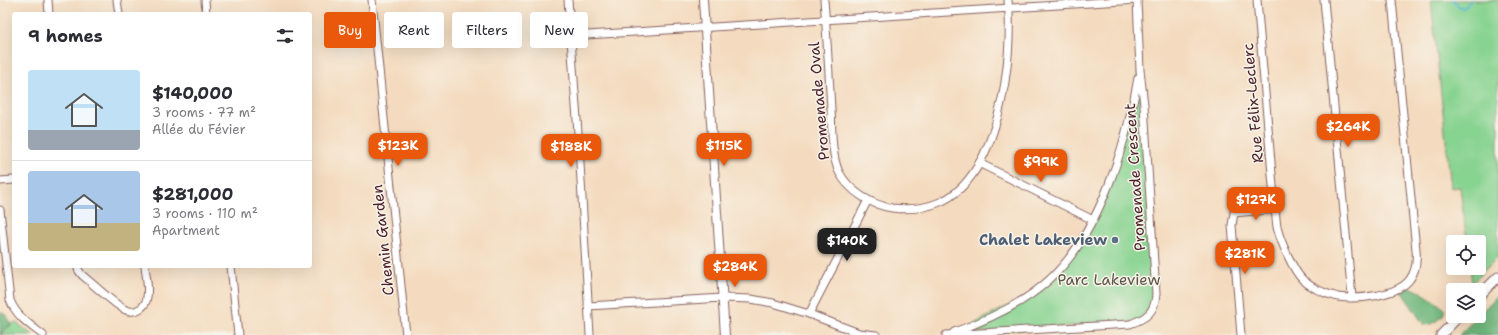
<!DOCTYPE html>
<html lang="en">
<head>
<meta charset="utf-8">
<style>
	:root { --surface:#fff; --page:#f7f7f7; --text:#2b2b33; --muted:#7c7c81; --line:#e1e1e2; --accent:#ea580c }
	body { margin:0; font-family:"Shantell Sans",sans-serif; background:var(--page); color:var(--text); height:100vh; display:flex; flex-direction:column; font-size:15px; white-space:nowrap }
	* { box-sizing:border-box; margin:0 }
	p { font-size:13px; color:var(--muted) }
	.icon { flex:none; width:22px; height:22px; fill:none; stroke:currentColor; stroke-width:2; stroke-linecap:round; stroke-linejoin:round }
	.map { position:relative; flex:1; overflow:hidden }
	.side { position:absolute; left:12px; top:12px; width:300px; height:256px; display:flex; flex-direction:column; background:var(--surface); border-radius:4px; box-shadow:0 4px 16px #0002 }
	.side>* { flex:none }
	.top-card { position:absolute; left:324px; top:12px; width:380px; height:36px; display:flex; gap:8px }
	.tools { position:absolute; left:1446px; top:235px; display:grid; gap:8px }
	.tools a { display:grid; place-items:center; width:40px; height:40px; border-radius:4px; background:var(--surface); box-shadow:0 4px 16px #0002; font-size:20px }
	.price { position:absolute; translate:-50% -34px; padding:0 9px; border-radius:8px; background:var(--accent); color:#fff; font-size:13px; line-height:26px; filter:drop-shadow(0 1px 2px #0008) }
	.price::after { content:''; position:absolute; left:50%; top:24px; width:12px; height:9px; margin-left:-6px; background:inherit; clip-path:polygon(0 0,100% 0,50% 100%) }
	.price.current { background:#222; color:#fff }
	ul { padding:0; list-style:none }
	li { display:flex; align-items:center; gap:12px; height:100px; padding:0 16px }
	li+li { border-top:1px solid var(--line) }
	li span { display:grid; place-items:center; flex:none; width:112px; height:80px; border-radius:4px; color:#555 }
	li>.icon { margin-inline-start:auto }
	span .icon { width:48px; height:48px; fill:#fffc; stroke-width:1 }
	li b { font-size:17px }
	h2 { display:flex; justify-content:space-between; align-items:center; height:48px; padding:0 16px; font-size:17px }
	.pill { padding:0 14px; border-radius:4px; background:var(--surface); box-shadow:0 4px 16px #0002; font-size:14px; line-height:36px }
	.pill.current { background:var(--accent); color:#fff }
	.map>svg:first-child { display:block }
	.green { fill:#87d390; stroke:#68795e }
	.forest { fill:#6db57a; stroke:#5c6a52 }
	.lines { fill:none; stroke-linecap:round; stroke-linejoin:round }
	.stream { stroke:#51b6d0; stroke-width:2 }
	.minor-casing { stroke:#86615f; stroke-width:9 }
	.tertiary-casing { stroke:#86615f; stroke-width:10 }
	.secondary-casing { stroke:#86615f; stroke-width:11 }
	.minor { stroke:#fff; stroke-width:7 }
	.tertiary { stroke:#fff; stroke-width:8 }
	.secondary { stroke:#fff; stroke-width:9 }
	.service-dot { fill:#5c6f8a; stroke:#f7f3e8; stroke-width:1.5 }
	.labels { text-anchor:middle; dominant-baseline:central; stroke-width:3; stroke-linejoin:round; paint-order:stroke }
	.street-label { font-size:15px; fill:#4a1f2b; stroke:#f7f3e8 }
	.service-label { font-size:15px; font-weight:bold; fill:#4e5e75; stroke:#f7f3e8; text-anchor:end }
	.park-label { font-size:15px; fill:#5c5549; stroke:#f7f3e8 }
</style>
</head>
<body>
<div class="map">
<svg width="1498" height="335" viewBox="0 0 1498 335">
	<rect width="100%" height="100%" fill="#f7f3e8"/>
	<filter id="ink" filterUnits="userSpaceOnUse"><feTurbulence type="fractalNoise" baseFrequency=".025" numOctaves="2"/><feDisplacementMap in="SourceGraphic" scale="8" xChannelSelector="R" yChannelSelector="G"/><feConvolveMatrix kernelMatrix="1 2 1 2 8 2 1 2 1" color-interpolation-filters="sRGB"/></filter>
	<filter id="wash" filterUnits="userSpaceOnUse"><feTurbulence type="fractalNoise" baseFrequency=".012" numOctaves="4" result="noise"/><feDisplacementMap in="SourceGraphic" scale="16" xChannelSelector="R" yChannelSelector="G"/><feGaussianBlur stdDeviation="0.9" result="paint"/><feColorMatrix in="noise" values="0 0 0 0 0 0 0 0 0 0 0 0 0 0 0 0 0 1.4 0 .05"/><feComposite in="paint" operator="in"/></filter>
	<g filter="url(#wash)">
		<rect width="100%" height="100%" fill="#f4dbbf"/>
		<g class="green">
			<path d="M1431,0h67v257l-26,26 -2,-15h9v-26h-12l-7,-55 -9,1z"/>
			<path d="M1140,70l15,232 -16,19 -194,14 23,-8 65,-34 38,-38 35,-64z"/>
			<path d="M15,322l18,13h-32l1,-3z"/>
		</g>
		<g class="forest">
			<path d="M1403,285c16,4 29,14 42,24l-2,7 -11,8 -8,1 -25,-37z"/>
			<path d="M1498,295v40h-39z"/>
			<path d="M0,312l6,3 5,9 -9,8 -1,3h-1z"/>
		</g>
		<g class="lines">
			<path class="stream" d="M1453,0l7,7 4,1 4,-4 3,-4"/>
		</g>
	</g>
	<g filter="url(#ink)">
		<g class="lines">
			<defs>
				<g id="minor">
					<path d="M48,0l1,14"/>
					<path d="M117,0l2,14"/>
					<path d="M205,0l1,14"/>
					<path d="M372,0l34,335"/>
					<path d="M568,0l11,146 11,189"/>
					<path d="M824,0c3,36 5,73 7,109 1,19 0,45 8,63 10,19 32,33 53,36 17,2 32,1 48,-6 60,-26 74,-145 68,-202"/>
					<path d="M1257,0l18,209c1,6 1,12 2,18 3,13 16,43 25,52 9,9 24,15 36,18 18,3 60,-1 72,-18 6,-8 7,-19 6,-29l-24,-250"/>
					<path d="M1324,0l28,297"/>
					<path d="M571,36l566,-36"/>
					<path d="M979,163l114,57"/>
					<path d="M0,181l14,-1"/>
					<path d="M0,210l10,90c6,16 20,25 33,35"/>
					<path d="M77,266l2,5 3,4c10,8 35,32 44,35 10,4 20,-3 21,-13 2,-9 -1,-21 -2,-31"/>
					<path d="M231,266l7,69"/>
					<path d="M588,306l135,-8 28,1 22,4 36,11 50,19 17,2"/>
					<path d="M809,314l59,-114"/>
					<path d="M954,332c34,-12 69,-28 95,-52 51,-46 77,-136 89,-202"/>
					<path d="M946,335l184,-11c17,-6 25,-12 26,-30l-12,-189 -4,-35 -3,-70"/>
					<path d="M1241,335l-9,-110 2,-12 41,-4"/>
				</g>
				<path id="tertiary" d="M703,0l22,335"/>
				<g id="secondary">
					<path d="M1479,296l19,-19"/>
					<path d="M1441,335l18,-19"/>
				</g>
			</defs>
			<use href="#minor" class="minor-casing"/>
			<use href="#tertiary" class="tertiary-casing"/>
			<use href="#secondary" class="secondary-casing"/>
			<use href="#minor" class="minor"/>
			<use href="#tertiary" class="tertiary"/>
			<use href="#secondary" class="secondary"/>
		</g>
	</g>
	<circle class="service-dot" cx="1115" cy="240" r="4"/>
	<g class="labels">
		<g class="street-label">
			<text transform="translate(819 101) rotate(-95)">Promenade Oval</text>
			<text transform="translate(1253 103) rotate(-95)">Rue Félix-Leclerc</text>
			<text transform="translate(1135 177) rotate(-94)">Promenade Crescent</text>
			<text transform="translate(383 240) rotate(-96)">Chemin Garden</text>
		</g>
		<g class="service-label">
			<text x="1107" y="240">Chalet Lakeview</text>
		</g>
		<g class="park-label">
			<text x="1109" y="280">Parc Lakeview</text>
		</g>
	</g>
</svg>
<div class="tools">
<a><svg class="icon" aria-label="locate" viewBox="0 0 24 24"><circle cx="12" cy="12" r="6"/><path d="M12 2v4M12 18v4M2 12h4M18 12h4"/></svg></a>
<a><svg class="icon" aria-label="layers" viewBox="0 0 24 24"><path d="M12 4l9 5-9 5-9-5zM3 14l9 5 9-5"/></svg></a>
</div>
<b class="price" style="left:1348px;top:148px">$264K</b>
<b class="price" style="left:398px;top:167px">$123K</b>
<b class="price" style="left:724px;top:167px">$115K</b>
<b class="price" style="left:571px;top:168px">$188K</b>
<b class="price" style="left:1041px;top:183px">$99K</b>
<b class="price" style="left:1256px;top:221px">$127K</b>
<b class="price current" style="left:847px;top:262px">$140K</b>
<b class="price" style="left:1245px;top:275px">$281K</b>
<b class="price" style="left:735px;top:288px">$284K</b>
<div class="top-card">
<a class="pill current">Buy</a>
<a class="pill">Rent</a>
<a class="pill">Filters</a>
<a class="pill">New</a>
</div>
<section class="side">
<h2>9 homes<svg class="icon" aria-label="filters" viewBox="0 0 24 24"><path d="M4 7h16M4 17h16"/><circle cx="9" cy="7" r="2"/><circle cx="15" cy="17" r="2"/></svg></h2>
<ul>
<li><span style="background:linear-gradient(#bfe0f5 75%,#9aa5b1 0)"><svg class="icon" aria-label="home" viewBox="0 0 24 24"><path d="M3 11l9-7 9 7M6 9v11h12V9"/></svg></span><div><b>$140,000</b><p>3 rooms · 77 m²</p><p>Allée du Févier</p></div></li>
<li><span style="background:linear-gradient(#a9c7e8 65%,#c2b280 0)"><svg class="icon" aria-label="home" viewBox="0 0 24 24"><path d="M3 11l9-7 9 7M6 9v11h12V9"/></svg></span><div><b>$281,000</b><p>3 rooms · 110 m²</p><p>Apartment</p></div></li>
</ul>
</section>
</div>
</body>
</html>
